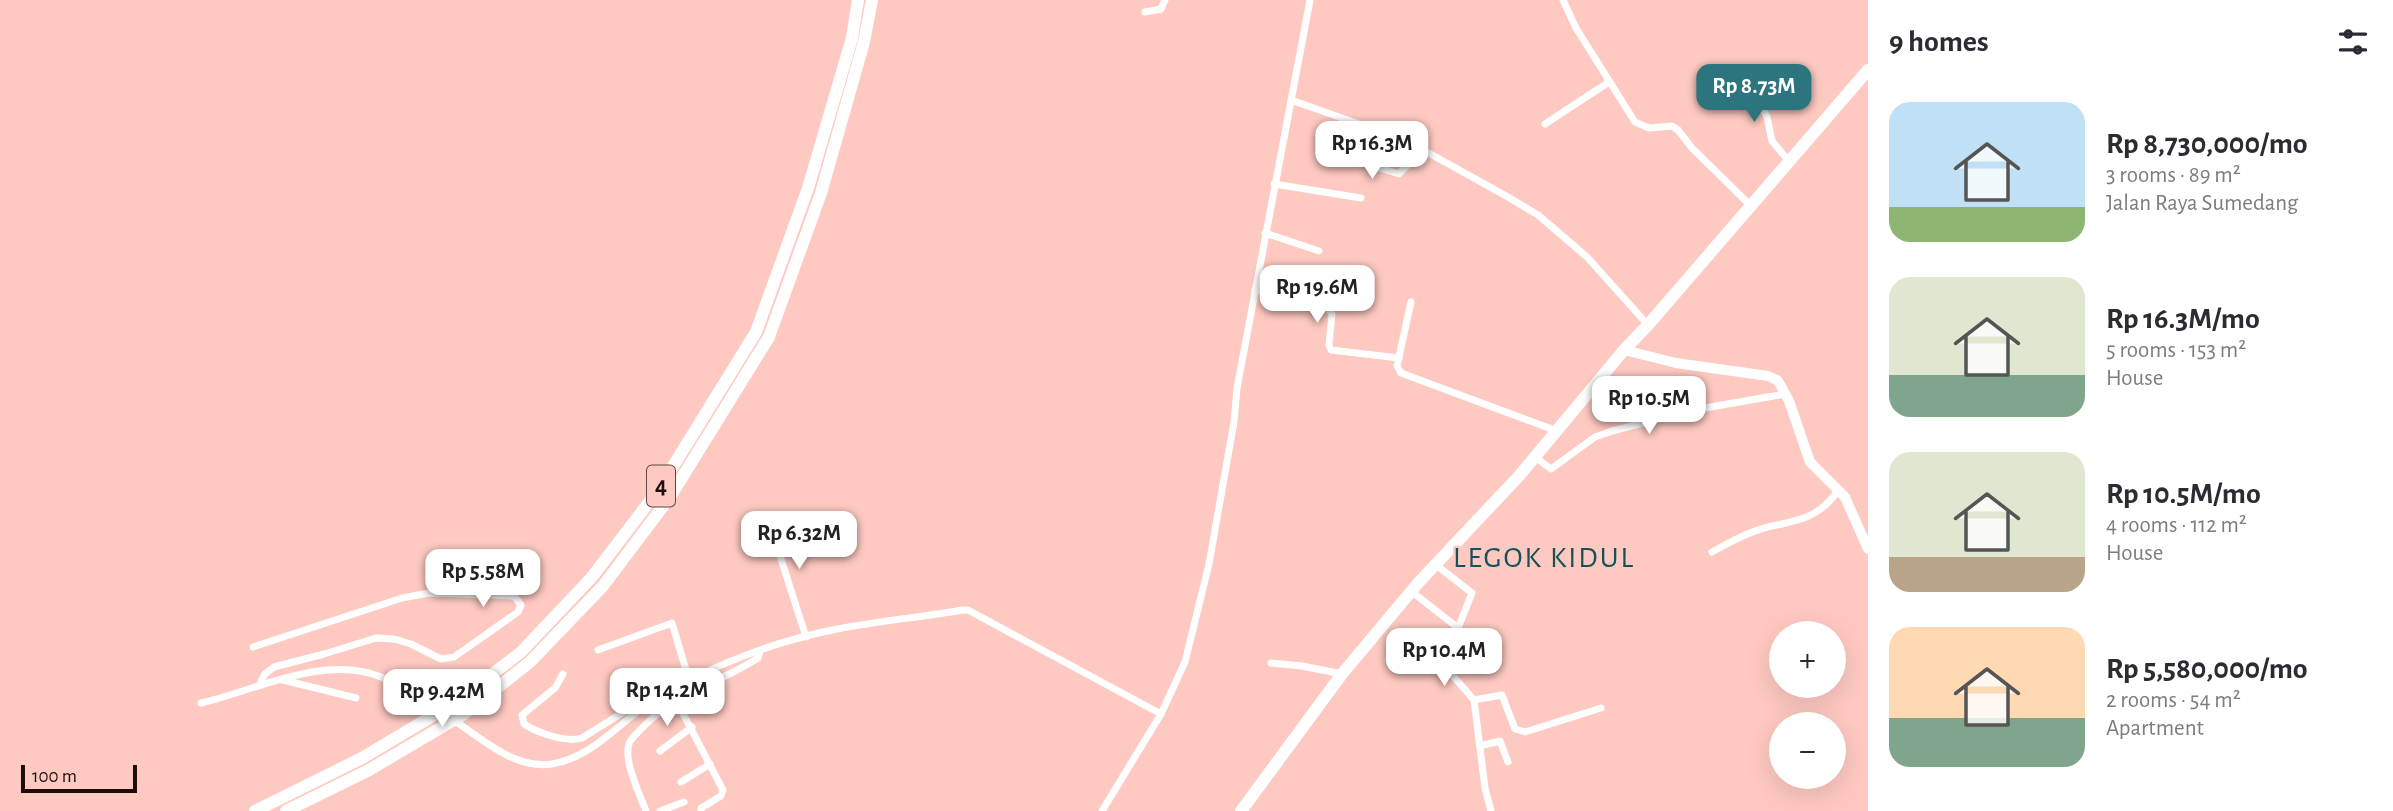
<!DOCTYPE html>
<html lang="en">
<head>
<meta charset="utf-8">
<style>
	:root { --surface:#fff; --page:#f2f2f3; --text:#2b2b33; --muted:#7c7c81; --accent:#2c747e }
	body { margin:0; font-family:"Alegreya Sans",sans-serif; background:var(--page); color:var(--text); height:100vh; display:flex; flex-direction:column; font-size:26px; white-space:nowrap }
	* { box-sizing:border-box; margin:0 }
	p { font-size:23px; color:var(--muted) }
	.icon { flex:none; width:38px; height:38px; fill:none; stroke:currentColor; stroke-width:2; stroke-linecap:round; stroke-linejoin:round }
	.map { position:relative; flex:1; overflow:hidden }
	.sheet { display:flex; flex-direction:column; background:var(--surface); width:525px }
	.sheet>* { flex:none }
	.controls { position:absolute; left:1769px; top:621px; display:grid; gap:14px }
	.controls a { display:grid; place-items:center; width:77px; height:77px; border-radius:50%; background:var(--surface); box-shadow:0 7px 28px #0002; font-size:35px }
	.scale { position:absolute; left:21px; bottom:18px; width:116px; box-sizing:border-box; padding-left:7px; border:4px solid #1e0c0a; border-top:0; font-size:19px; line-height:24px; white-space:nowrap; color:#1e0c0a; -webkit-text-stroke:5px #fec9c1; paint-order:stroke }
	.price { position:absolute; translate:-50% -60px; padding:0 16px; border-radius:14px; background:#fff; color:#222; font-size:23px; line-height:46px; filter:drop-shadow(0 2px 4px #0008) }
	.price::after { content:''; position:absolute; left:50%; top:42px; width:21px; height:16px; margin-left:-10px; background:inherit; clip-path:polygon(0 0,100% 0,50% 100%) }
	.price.current { background:var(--accent); color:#fff }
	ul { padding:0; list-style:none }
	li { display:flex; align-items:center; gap:21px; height:175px; padding:0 21px }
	li span { display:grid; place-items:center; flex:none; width:196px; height:140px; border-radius:21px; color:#555 }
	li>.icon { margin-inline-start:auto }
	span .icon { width:84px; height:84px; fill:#fffc; stroke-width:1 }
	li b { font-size:30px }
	h2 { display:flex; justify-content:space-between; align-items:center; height:84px; padding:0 21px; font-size:30px }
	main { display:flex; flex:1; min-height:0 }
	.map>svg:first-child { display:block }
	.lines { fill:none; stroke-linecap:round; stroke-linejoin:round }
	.street { stroke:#fff; stroke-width:7 }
	.secondary { stroke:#fff; stroke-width:10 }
	.highway { stroke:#fff; stroke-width:12 }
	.labels { text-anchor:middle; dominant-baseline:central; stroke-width:5; stroke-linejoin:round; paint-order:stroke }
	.shield { fill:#fec9c1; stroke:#614541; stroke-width:2 }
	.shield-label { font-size:24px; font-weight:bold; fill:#1e0c0a }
	.quarter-label { font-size:30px; letter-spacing:2px; fill:#155159; stroke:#fec9c1 }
</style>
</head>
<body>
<main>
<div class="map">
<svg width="1868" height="811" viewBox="0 0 1868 811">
	<rect width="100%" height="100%" fill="#fec9c1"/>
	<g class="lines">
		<g class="street">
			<path d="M1563,0l13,28 59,94 14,6 23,-2 6,4 14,18 59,58"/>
			<path d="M1145,12l16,-3 4,-9"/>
			<path d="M1740,69l27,48 5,24 17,20"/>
			<path d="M1291,100l116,41 101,56 30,18 49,42 61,68"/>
			<path d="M1545,124l64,-42"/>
			<path d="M1366,127l-8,29 5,7 36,11 24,-25"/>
			<path d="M1274,184l87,14"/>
			<path d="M1265,233l54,18"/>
			<path d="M1255,290c21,3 66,5 77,24l-3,31 2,5 68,8"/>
			<path d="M1411,302l-14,64 4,7 156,58"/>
			<path d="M1535,457l16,12 44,-32 17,-6 81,-21 92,-16"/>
			<path d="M771,518l4,5 6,36 25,78"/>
			<path d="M1712,552c18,-10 36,-20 56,-25 31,-7 52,-9 71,-38"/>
			<path d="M1435,564l37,29 -18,45 -6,23 5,15 21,24 11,88 6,23"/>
			<path d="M1411,591l47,37"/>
			<path d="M253,647l149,-49 27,-5 85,3 7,9 -3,7 -64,45 -13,2 -30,-15 -17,-5 -18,-1 -52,16 -50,13 -9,7 -4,7 1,4"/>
			<path d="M598,650l74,-27 17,57"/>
			<path d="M1271,663l31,3 40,8"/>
			<path d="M563,674l-8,14 -33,27 2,9c14,9 42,19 58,14l53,-33 14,-3"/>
			<path d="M283,680l73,18"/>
			<path d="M676,700l47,90 -2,6 -20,12v3"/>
			<path d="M1474,700l28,-5 13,34 10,3 76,-24"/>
			<path d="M201,703c56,-13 123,-49 180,-26 22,8 42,23 61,36"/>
			<path d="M452,719c29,19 63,51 100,45 39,-6 66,-40 98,-62 11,-8 24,-15 37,-21 46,-23 99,-42 150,-52 42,-8 85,-12 126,-19h5l193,104"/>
			<path d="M1480,746l20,-5 8,21"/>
			<path d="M660,751l32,-24"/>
			<path d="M681,782l29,-18"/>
			<path d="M646,811c-6,-16 -23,-51 -17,-67 1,-5 7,-9 10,-13 36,-39 77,-46 119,-73l2,-7"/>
			<path d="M660,811l24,-9"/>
			<path d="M1102,811l59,-97 24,-52 24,-98 25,-142 3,-34 73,-388"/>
		</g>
		<path class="secondary" d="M1624,350l52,13 92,13 9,4 4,6 8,15 21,61 35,35 23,52"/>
		<g class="highway">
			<path d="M255,811l107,-53 94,-56 65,-50 71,-75 67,-88 97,-157 52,-144 44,-150 6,-38"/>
			<path d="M286,811l83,-41 95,-56 66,-52 73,-76 67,-89 99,-160 52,-144 43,-151 8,-42"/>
			<path d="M1241,811l101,-137 77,-92 100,-106 105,-126 24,-25 220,-255"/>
		</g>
	</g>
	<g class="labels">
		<rect class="shield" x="647" y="465.5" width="28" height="41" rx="5"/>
		<g class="shield-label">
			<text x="661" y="486">4</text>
		</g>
		<g class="quarter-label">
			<text x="1544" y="558">LEGOK KIDUL</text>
		</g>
	</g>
</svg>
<div class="controls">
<a>+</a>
<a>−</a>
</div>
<div class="scale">100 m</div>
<b class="price current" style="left:1754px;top:124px">Rp 8.73M</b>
<b class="price" style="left:1372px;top:181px">Rp 16.3M</b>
<b class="price" style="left:1317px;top:325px">Rp 19.6M</b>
<b class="price" style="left:1649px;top:436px">Rp 10.5M</b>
<b class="price" style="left:799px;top:571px">Rp 6.32M</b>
<b class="price" style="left:483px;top:609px">Rp 5.58M</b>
<b class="price" style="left:1444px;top:688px">Rp 10.4M</b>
<b class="price" style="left:667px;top:728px">Rp 14.2M</b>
<b class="price" style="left:442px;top:729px">Rp 9.42M</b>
</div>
<section class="sheet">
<h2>9 homes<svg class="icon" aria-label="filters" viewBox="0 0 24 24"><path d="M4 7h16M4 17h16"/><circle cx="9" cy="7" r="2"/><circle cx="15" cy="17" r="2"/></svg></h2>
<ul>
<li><span style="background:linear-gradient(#bfe0f5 75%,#8fb573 0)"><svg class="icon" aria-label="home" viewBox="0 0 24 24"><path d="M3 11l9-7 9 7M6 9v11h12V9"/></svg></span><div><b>Rp 8,730,000/mo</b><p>3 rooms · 89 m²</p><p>Jalan Raya Sumedang</p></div></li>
<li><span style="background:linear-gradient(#dfe7d0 70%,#7fa58c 0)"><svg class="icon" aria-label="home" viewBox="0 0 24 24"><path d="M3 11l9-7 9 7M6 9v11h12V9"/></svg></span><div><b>Rp 16.3M/mo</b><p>5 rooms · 153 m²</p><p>House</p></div></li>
<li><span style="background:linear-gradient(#dfe7d0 75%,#b9a48a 0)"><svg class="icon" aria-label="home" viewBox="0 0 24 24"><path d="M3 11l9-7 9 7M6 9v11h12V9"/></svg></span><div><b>Rp 10.5M/mo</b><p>4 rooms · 112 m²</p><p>House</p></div></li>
<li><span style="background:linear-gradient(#ffd9b3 65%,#7fa58c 0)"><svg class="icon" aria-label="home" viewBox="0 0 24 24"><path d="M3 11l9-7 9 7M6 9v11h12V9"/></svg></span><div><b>Rp 5,580,000/mo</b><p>2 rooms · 54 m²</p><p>Apartment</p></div></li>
</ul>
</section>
</main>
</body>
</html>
